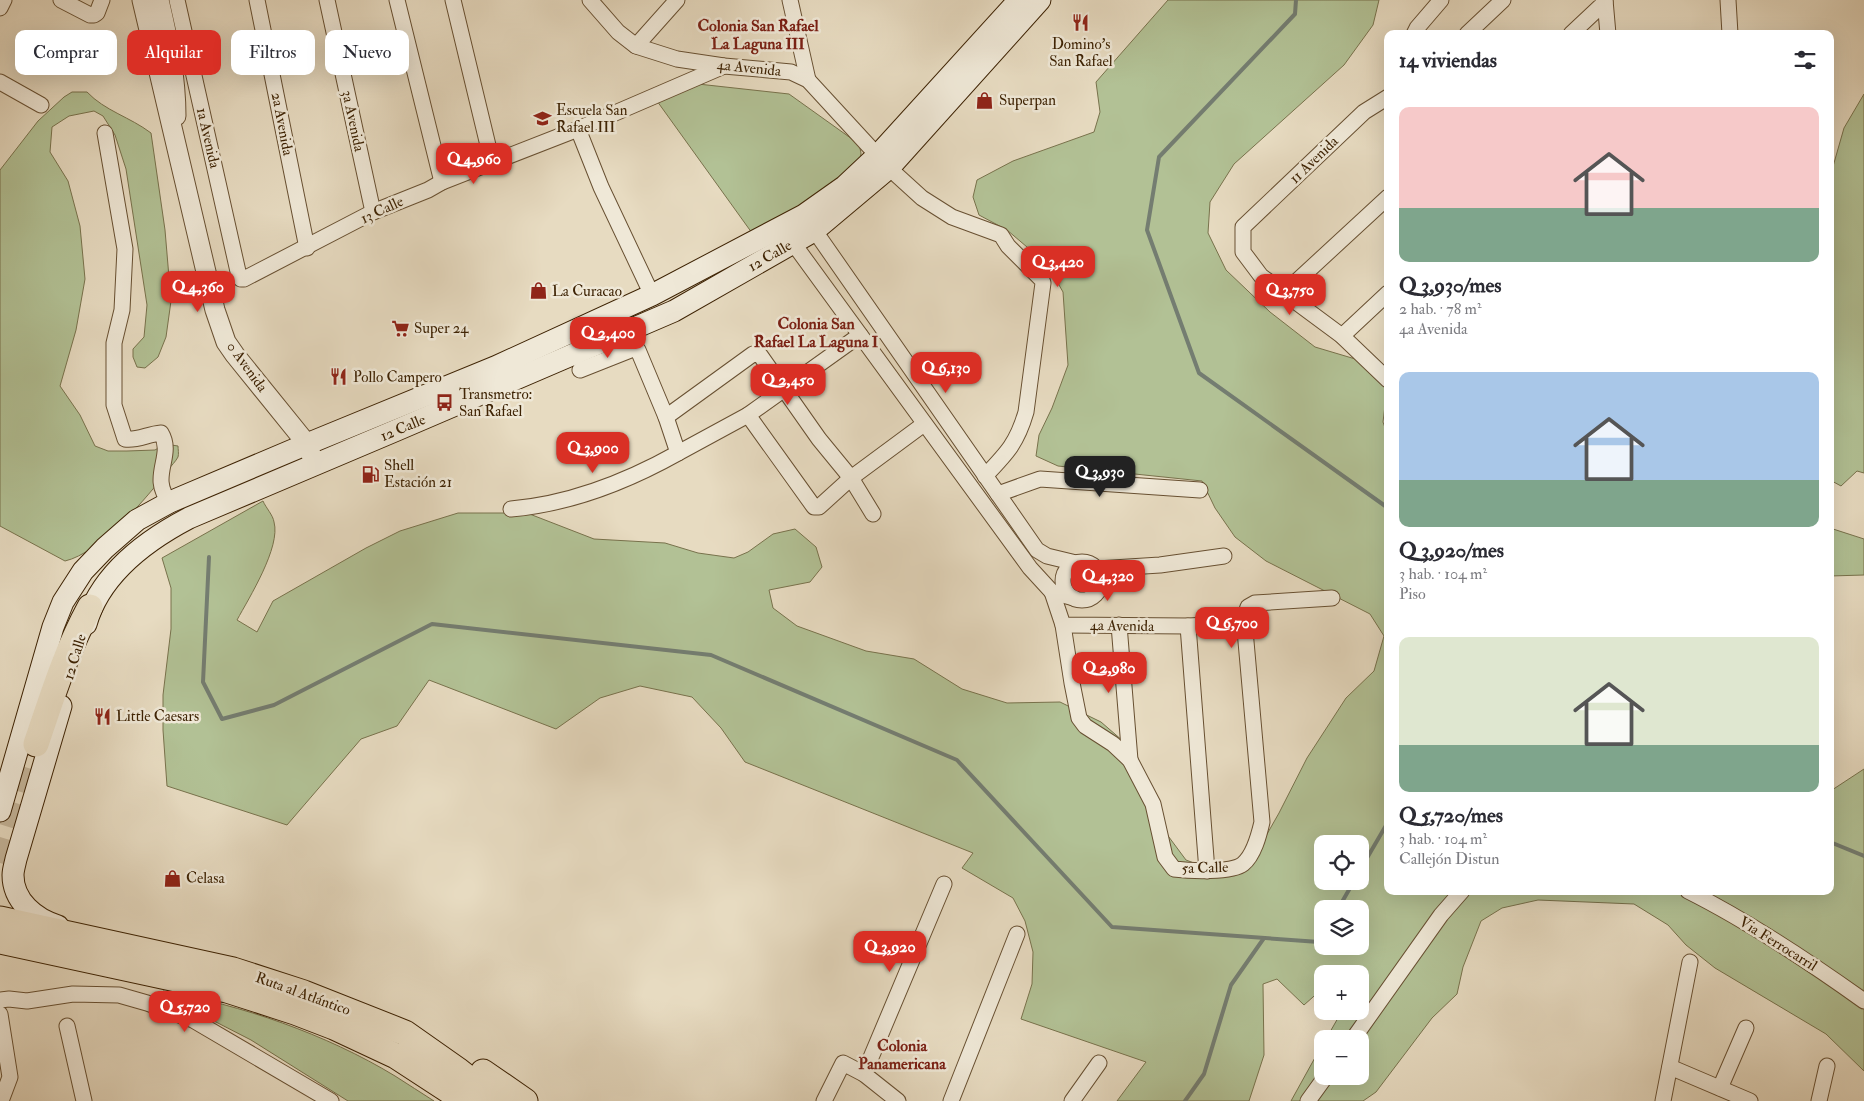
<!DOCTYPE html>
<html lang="es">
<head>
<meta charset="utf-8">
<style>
	:root { --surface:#fff; --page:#f2f2f3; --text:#2b2b33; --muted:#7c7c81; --accent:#d93025 }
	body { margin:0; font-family:"IM FELL Double Pica",serif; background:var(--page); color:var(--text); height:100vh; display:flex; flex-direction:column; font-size:19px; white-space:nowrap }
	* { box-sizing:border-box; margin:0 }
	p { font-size:16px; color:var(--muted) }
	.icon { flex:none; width:28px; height:28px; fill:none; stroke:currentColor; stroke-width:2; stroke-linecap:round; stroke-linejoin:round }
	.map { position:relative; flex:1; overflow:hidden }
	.sheet { position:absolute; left:1384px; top:30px; width:450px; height:865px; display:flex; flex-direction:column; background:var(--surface); border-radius:10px; box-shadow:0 5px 20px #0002 }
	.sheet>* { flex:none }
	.top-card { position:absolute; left:15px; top:30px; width:475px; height:45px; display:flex; gap:10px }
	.fabs { position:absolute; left:1314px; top:835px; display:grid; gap:10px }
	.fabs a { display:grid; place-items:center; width:55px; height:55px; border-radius:10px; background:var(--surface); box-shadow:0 5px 20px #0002; font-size:25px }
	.price { position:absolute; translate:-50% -42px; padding:0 11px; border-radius:10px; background:var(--accent); color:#fff; font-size:16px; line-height:32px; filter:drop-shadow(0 1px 2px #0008) }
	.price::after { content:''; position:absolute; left:50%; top:30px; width:15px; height:11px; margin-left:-8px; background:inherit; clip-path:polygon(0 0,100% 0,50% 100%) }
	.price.on { background:#222; color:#fff }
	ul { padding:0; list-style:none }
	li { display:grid; align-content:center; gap:10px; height:265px; padding:0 15px }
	li span { display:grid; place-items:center; height:155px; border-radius:10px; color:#555 }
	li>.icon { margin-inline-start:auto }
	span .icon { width:90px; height:90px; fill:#fffc; stroke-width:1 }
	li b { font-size:21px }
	h2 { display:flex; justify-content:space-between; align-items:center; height:60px; padding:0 15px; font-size:21px }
	.tag { padding:0 18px; border-radius:10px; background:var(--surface); box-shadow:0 5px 20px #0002; font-size:18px; line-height:45px }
	.tag.on { background:var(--accent); color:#fff }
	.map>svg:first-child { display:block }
	.green { fill:#b2c195; stroke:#78724c; fill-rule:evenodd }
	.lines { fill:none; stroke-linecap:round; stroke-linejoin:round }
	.stream { stroke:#747d71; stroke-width:4 }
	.trunk-tunnel { stroke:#c5b69b; stroke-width:25; stroke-dasharray:25 12; stroke-linecap:butt }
	.minor-casing { stroke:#685032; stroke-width:17 }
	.tertiary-casing { stroke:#685032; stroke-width:21 }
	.secondary-casing { stroke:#3d2203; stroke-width:23 }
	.trunk-casing { stroke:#3d2203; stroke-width:27 }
	.minor { stroke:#efe8d7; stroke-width:15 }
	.tertiary { stroke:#efe8d7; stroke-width:19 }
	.secondary { stroke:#efe8d7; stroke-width:21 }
	.trunk { stroke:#e7dbc1; stroke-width:25 }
	.labels { text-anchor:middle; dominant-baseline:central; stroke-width:5; stroke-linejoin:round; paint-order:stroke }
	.poi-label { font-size:15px; fill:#3d2203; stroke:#efe8d7; text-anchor:start }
	.street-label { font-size:15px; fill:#3d2203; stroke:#efe8d7 }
	.neighbourhood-label { font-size:16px; font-weight:bold; fill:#7a1f14; stroke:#efe8d7 }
</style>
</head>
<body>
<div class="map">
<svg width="1864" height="1101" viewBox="0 0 1864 1101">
	<rect width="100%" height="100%" fill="#e7dbc1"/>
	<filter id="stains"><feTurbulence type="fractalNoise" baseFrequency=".004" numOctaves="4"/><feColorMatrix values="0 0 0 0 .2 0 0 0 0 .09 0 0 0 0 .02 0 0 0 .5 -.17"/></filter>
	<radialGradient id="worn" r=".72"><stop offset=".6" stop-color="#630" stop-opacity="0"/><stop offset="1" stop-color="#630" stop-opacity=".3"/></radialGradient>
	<g class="green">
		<path d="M1168,0h211l-6,25 -29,40 -110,99 -24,38 -2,31 18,37 44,42 45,35 47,14 25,28 -4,33 5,14v455h442v-102l2,1 32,-21v302l-38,-37 -111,-66 -29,-23 -18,-20 -34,-21 -96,-4 -36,8 -21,13 -18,46 -6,27 -25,24 -56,74 -13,9h-72l31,-56v31h38v-37h-34l16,-28h18v-37h-38v15l-18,16 -27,-26 -14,5 1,71 -15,46h-132l29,-39 -125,-43 11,-35 1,-32 -8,-31 -12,-23 -51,-30 11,-15 -228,-91 -24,-34 -29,-31 -52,-11 -40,12 -44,31 -127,-49 -32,46 -36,13 -74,86 -120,-39 -4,-56v-35l8,-66v-41l-9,-30 101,-57c3,7 10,14 11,21 7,25 -25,76 -37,98l20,12 16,-31 93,-53 34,-17 58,-18h69l67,26 71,4 33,10 36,5 14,-6 25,-18 22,-5 21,18 6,20 -12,15 -41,8 4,18 24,18 69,25 48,8 48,30 45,14 53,-1 41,20 22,19 37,84 26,35 32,12 32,-8 29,-51 28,-55 39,-60 28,-27 10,-35 -14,-22 -104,-53 -31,-24 -20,-29 -13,-27 -144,-15 -22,-10 3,-21 13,-27 16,-43 -5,-73 -16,-28 -40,-34 -28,-15 -6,-18 4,-17 36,-19 81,-29 6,-20 -4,-30zM1322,844h38v37h-38zM1322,909h38v37h-38z"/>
		<path d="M698,84l91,10 70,50 2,9 -1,10 -49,40 -59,30 -95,-132z"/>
		<path d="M72,92h15c18,19 43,25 64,41l14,97 6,71 -5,36 -8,20 -13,11 -8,-1 -4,-10v-8l11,-12 3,-32 -21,-136 -11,-34 -12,-19 -9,-5 -25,5 -17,11 -2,25 18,29 12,45 5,53 -9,51 -16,56 20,29 15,31 13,5h19l28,-1 10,-6 13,2c0,3 1,8 0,11 -2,4 -7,9 -10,13 -21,28 -68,83 -103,91l-65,-35v-356l38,-49 26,-24z"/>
		<path d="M1864,94v379l-7,-2 -16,15 -11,-6v-303l14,-49z"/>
		<path d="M1830,528l34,11v36l-34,1z"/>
		<path d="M163,991c78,14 163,43 232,85 13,8 26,17 39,25h-86l-97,-61 -72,-37z"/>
	</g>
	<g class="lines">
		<g class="stream">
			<path d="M1296,0l-1,14 -136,143 -12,73 52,143 189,135"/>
			<path d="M209,557l-6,125 19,37 52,-14 158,-81 279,31 246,105 155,167 207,15 3,-5"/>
			<path d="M1830,842l34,14"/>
			<path d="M1360,870l28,-48"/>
			<path d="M1338,909l16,-28"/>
			<path d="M1185,1101l19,-27 27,-89 33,-47"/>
		</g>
		<path class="trunk-tunnel" d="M0,863l36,-119"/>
		<defs>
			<g id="minor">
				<path d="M61,0l29,15h4l3,-2 5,-13"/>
				<path d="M177,0l62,276 2,3h3l129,-67 55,-22 14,-8 136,-53 146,-63"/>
				<path d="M257,0l50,248"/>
				<path d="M327,0l46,212"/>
				<path d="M397,0l45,182"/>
				<path d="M453,0l39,162"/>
				<path d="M590,0l28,32 18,14 41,13 47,7 67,6 17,8 81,88 33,30 30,19 49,18 7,11 34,34 1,3 -17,129c-9,31 -19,41 -41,64"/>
				<path d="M790,0l18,80"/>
				<path d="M1605,0l3,34"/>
				<path d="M1728,0l2,34"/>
				<path d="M0,8l4,-8"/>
				<path d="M1414,34l3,-6 24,-28"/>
				<path d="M1467,34l36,-34"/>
				<path d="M1571,34l34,-32 -2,-2"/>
				<path d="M636,46l41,-46"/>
				<path d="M0,82l41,23"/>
				<path d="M1388,97l-24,15 -121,115v25l18,24 81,60 46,44"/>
				<path d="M578,129l23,58 51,108"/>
				<path d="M105,133l20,116 -3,61 -8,33v62l11,34c12,2 23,-5 36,-6 14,23 -13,44 9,69"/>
				<path d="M810,224l227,326 10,6 29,7"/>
				<path d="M788,236l242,332 22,24 22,6"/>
				<path d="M1284,293l104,-96"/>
				<path d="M1342,336l46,-43"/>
				<path d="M580,370l53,-21 5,1 28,67 12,36 70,-38 112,-80"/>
				<path d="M748,415l66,92h5l32,-29 73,-54"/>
				<path d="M666,417l87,-63 7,1 59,84 32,39 22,36"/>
				<path d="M998,494l42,-15 160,11"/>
				<path d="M511,509c58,-5 117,-28 167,-56"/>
				<circle cx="1082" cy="581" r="19"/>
				<path d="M1097,569l63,-4 64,-9"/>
				<path d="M1052,592l11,33 125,1 38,-2 18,-5"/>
				<path d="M1063,625l9,58 7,35 6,8 28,18 17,16 23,44 12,53 9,12c15,2 58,4 69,-5 11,-9 16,-29 19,-42l-18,-203 4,-12 7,-4 77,-5"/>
				<path d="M1119,625l11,135"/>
				<path d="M1188,626l19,245"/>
				<path d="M1688,891c62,31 120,70 176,110"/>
				<path d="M0,1000l9,-1 18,2 46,-7 46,1 28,8 46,17 138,81"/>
				<path d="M0,1014l10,63 -9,24"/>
				<path d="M67,1026l17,75"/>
				<path d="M1353,1039l88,-124 21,-24"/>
				<path d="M1670,1067l80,34"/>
				<path d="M864,1074l80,-190"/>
				<path d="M1720,1088l26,-60"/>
				<path d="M824,1101l19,-38 21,11 34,27"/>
				<path d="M951,1101l66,-167"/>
				<path d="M1072,1101l27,-38"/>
				<path d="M1308,1101l18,-25"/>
				<path d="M1663,1101l27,-139"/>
				<path d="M1819,1101l8,-35"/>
			</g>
			<g id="tertiary">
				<path d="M142,0l73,310 11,32 9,13 72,89 5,13"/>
				<path d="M159,0c9,38 17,77 17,116"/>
			</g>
			<g id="secondary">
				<path d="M86,624c14,-49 59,-83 103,-106l208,-88 277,-119 140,-80 75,-63 151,-168"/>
				<path d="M0,811l53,-184 10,-25 20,-31 22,-23 32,-28 33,-18 137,-58 188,-77 157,-72 152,-80 41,-29 33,-31 141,-155"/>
				<path d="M58,926c-23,-7 -45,-25 -45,-51 0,-5 2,-11 3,-16l45,-153"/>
			</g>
			<g id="trunk">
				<path d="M36,744c16,-47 30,-93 54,-137"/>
				<path d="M0,919l233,51 71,23 101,40 54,38 38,30"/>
				<path d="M0,941l227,49 68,22 39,15 62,29 69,45"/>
				<path d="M483,1072l42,29"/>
			</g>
		</defs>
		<use href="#minor" class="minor-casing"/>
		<use href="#tertiary" class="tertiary-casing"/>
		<use href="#secondary" class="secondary-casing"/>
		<use href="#trunk" class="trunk-casing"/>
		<use href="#minor" class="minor"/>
		<use href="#tertiary" class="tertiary"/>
		<use href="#secondary" class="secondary"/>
		<use href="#trunk" class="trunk"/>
	</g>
	<defs>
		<symbol id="restaurant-bare" viewBox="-9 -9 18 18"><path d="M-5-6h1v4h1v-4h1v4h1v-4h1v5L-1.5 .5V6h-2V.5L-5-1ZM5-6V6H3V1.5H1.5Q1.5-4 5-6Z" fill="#8f2418" stroke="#efe8d7" stroke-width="2.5" paint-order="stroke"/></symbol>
		<symbol id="shop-bare" viewBox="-9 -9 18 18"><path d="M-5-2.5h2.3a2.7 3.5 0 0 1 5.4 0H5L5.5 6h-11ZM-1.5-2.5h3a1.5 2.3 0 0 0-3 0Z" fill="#8f2418" stroke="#efe8d7" stroke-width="2.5" paint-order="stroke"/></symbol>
		<symbol id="school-bare" viewBox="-9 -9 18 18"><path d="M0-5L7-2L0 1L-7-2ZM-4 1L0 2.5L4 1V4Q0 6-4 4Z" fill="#8f2418" stroke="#efe8d7" stroke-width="2.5" paint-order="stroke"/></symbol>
		<symbol id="supermarket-bare" viewBox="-9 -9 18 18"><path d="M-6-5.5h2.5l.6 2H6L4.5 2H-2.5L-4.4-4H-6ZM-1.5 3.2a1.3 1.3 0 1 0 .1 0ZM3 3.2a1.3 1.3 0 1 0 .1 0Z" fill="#8f2418" stroke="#efe8d7" stroke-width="2.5" paint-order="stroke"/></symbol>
		<symbol id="bus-bare" viewBox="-9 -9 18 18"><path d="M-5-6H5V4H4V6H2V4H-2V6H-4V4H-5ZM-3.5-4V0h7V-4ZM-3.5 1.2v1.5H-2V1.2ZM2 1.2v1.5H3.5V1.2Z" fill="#8f2418" stroke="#efe8d7" stroke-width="2.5" paint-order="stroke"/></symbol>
		<symbol id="fuel-bare" viewBox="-9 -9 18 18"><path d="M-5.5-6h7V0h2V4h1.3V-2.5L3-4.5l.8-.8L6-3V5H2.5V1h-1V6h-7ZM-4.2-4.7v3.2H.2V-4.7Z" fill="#8f2418" stroke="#efe8d7" stroke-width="2.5" paint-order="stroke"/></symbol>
	</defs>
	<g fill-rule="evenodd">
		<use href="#restaurant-bare" x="1068" y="10" width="25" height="25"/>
		<use href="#shop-bare" x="972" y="88" width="25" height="25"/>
		<use href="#school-bare" x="530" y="106" width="25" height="25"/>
		<use href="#shop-bare" x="526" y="278" width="25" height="25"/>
		<use href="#supermarket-bare" x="388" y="316" width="25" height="25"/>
		<use href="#restaurant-bare" x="326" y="364" width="25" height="25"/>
		<use href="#bus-bare" x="432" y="390" width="25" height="25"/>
		<use href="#fuel-bare" x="358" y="462" width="25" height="25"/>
		<use href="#restaurant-bare" x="90" y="704" width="25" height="25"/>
		<use href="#shop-bare" x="160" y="866" width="25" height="25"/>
	</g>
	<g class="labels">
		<g class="poi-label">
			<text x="1081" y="44" text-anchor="middle">Domino's<tspan x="1081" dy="17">San Rafael</tspan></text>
			<text x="999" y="100">Superpan</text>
			<text x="556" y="110">Escuela San<tspan x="556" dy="17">Rafael III</tspan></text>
			<text x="552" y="291">La Curacao</text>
			<text x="414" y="328">Super 24</text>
			<text x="353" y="377">Pollo Campero</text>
			<text x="459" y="394">Transmetro:<tspan x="459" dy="17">San Rafael</tspan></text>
			<text x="384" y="465">Shell<tspan x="384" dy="17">Estación 21</tspan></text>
			<text x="116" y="716">Little Caesars</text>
			<text x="186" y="878">Celasa</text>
		</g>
		<g class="street-label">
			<text transform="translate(749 68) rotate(6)">4a Avenida</text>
			<text transform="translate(353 121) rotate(78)">3a Avenida</text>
			<text transform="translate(282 124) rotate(79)">2a Avenida</text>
			<text transform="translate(208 138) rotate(77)">1a Avenida</text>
			<text transform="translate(1314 160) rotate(-44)">11 Avenida</text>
			<text transform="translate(382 210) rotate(-25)">13 Calle</text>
			<text transform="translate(770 256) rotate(-30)">12 Calle</text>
			<text transform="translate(247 367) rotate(54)">0 Avenida</text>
			<text transform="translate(403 428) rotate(-23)">12 Calle</text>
			<text transform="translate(1122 626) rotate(1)">4a Avenida</text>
			<text transform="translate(75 657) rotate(-73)">12 Calle</text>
			<text transform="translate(1205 868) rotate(-2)">5a Calle</text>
			<text transform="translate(1778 944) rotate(32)">Via Ferrocarril</text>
			<text transform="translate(303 994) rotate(20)">Ruta al Atlántico</text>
		</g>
		<g class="neighbourhood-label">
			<text x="758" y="26">Colonia San Rafael<tspan x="758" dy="18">La Laguna III</tspan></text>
			<text x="816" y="324">Colonia San<tspan x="816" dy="18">Rafael La Laguna I</tspan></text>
			<text x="902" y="1046">Colonia<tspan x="902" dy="18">Panamericana</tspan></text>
		</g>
	</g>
	<rect width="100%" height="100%" filter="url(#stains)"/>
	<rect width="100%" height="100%" fill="url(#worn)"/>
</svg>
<div class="fabs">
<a><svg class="icon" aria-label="locate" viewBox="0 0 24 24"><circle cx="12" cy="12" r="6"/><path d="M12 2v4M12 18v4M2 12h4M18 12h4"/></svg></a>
<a><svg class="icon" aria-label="layers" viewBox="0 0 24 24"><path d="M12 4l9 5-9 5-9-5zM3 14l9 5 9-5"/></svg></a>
<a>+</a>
<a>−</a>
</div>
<b class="price" style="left:474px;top:185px">Q 4,960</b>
<b class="price" style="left:1058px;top:288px">Q 3,420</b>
<b class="price" style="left:198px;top:313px">Q 4,360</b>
<b class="price" style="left:1290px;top:316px">Q 3,750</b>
<b class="price" style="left:608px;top:359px">Q 2,400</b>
<b class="price" style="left:946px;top:394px">Q 6,130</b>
<b class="price" style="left:788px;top:406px">Q 2,450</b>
<b class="price" style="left:593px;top:474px">Q 3,900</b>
<b class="price on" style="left:1100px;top:498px">Q 3,930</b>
<b class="price" style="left:1108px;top:602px">Q 4,320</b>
<b class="price" style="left:1232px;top:649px">Q 6,700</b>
<b class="price" style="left:1109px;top:694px">Q 2,980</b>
<b class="price" style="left:890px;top:973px">Q 3,920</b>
<b class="price" style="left:185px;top:1033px">Q 5,720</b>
<div class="top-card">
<a class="tag">Comprar</a>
<a class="tag on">Alquilar</a>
<a class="tag">Filtros</a>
<a class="tag">Nuevo</a>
</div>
<section class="sheet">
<h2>14 viviendas<svg class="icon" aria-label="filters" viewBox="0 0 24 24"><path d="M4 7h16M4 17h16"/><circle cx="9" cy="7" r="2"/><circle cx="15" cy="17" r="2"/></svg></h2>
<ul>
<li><span style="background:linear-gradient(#f6c9c9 65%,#7fa58c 0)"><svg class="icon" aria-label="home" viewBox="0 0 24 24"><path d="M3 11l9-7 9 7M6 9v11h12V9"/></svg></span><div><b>Q 3,930/mes</b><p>2 hab. · 78 m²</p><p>4a Avenida</p></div></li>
<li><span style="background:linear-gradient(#a9c7e8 70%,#7fa58c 0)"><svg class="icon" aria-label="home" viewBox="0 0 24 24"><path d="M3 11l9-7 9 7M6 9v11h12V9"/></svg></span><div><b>Q 3,920/mes</b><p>3 hab. · 104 m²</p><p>Piso</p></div></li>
<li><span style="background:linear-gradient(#dfe7d0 70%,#7fa58c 0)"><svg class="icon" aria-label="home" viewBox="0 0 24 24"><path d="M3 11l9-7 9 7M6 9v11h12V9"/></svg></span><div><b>Q 5,720/mes</b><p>3 hab. · 104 m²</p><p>Callejón Distun</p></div></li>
</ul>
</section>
</div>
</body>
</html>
